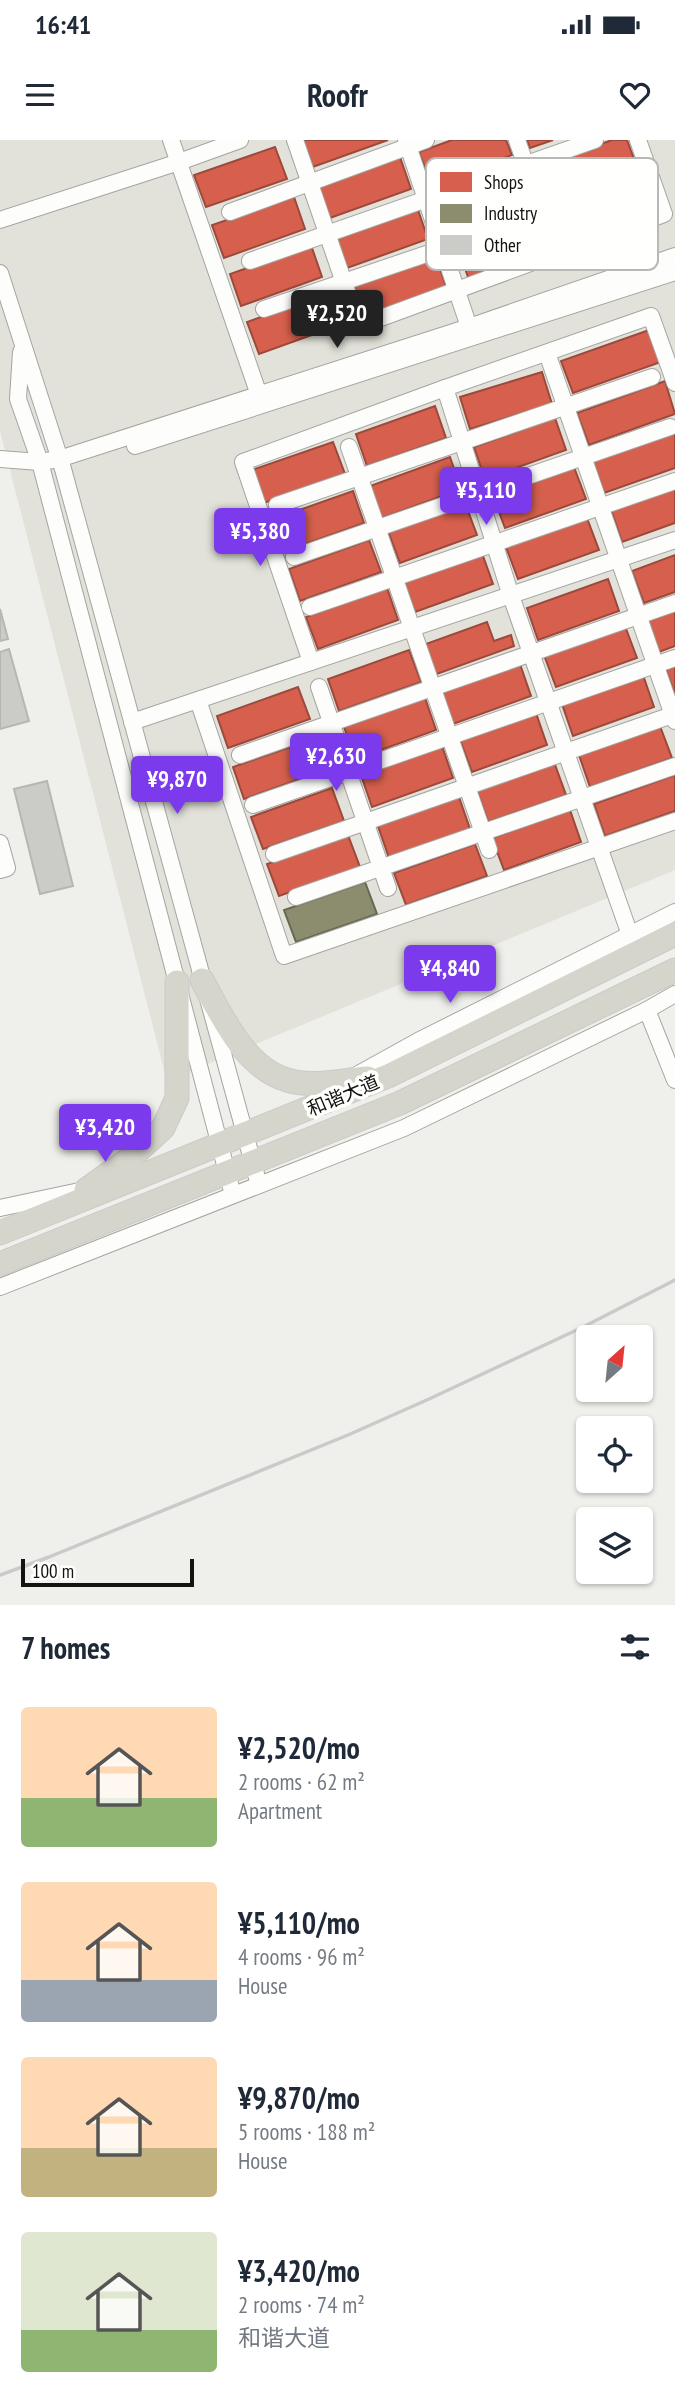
<!DOCTYPE html>
<html lang="en">
<head>
<meta charset="utf-8">
<style>
	:root { --surface:#fff; --page:#f2f2f3; --text:#1f2937; --muted:#747a83; --accent:#7c3aed }
	body { margin:0; font-family:"PT Sans Narrow","Noto Sans SC",sans-serif; background:var(--page); color:var(--text); height:100vh; display:flex; flex-direction:column; font-size:26px; white-space:nowrap }
	* { box-sizing:border-box; margin:0 }
	p { font-size:23px; color:var(--muted) }
	.icon { flex:none; width:38px; height:38px; fill:none; stroke:currentColor; stroke-width:2; stroke-linecap:round; stroke-linejoin:round }
	.map { position:relative; height:1465px; overflow:hidden }
	.side { display:flex; flex-direction:column; background:var(--surface); flex:1 }
	.side>* { flex:none }
	.needle { width:46px; rotate:27deg }
	.controls { position:absolute; left:576px; top:1185px; display:grid; gap:14px }
	.controls a { display:grid; place-items:center; width:77px; height:77px; border-radius:7px; background:var(--surface); box-shadow:0 2px 5px #0004; font-size:35px }
	.scale { position:absolute; left:21px; bottom:18px; width:173px; box-sizing:border-box; padding-left:7px; border:4px solid #131311; border-top:0; font-size:19px; line-height:24px; white-space:nowrap; color:#131311; -webkit-text-stroke:5px #fffffe; paint-order:stroke }
	.price { position:absolute; translate:-50% -60px; padding:0 16px; border-radius:7px; background:var(--accent); color:#fff; font-size:23px; line-height:46px; filter:drop-shadow(0 2px 4px #0008) }
	.price::after { content:''; position:absolute; left:50%; top:42px; width:21px; height:16px; margin-left:-10px; background:inherit; clip-path:polygon(0 0,100% 0,50% 100%) }
	.price.active { background:#222; color:#fff }
	ul { padding:0; list-style:none }
	li { display:flex; align-items:center; gap:21px; height:175px; padding:0 21px }
	li span { display:grid; place-items:center; flex:none; width:196px; height:140px; border-radius:7px; color:#555 }
	li>.icon { margin-inline-start:auto }
	span .icon { width:84px; height:84px; fill:#fffc; stroke-width:1 }
	li b { font-size:30px }
	h2 { display:flex; justify-content:space-between; align-items:center; height:84px; padding:0 21px; font-size:30px }
	.status { display:flex; justify-content:space-between; align-items:center; height:49px; padding:0 35px; background:var(--surface); direction:ltr }
	.status svg { height:19px; fill:currentColor }
	header { display:flex; justify-content:space-between; align-items:center; height:91px; padding:0 21px; background:var(--surface); font-size:32px; font-weight:800 }
	.map>svg:first-child { display:block }
	.built { fill:#e2e2da }
	.shops { fill:#d6604d; stroke:#9c493b; stroke-width:2 }
	.industry { fill:#8c8c6e; stroke:#686852; stroke-width:2 }
	.building { fill:#cbcbc8; stroke:#b6b6b3; stroke-width:2 }
	.lines { fill:none; stroke-linecap:round; stroke-linejoin:round }
	.minor-casing { stroke:#a4a4a1; stroke-width:18 }
	.highway-casing { stroke:#cacac8; stroke-width:25 }
	.minor { stroke:#fdfdfc; stroke-width:16 }
	.highway { stroke:#d6d5cc; stroke-width:23 }
	.rail { stroke:#cacaca; stroke-width:3.5 }
	.labels { text-anchor:middle; dominant-baseline:central; stroke-width:7; stroke-linejoin:round; paint-order:stroke }
	.street-label { font-size:19px; fill:#131311; stroke:#fffffe }
	.key { fill:#fffffe; stroke:#b8b8b7; stroke-width:2 }
	.key-label { font-size:19px; fill:#131311 }
</style>
</head>
<body>
<div class="status"><b>16:41</b><svg viewBox="0 0 49 12"><path d="M0 12V9h3v3zM5 12V6h3v6zM10 12V3h3v9zM15 12V0h3v12zM26 1h20v11H26zM47 4h2v5h-2z"/></svg></div>
<header><svg class="icon" aria-label="menu" viewBox="0 0 24 24"><path d="M4 6h16M4 12h16M4 18h16"/></svg>Roofr<svg class="icon" aria-label="heart" viewBox="0 0 24 24"><path d="M12 20l-8-8c-3-5 5-10 8-4 3-6 11-1 8 4z"/></svg></header>
<div class="map">
<svg width="675" height="1465" viewBox="0 0 675 1465">
	<rect width="100%" height="100%" fill="#efefeb"/>
	<path class="built" d="M0,0h675v730l-508,211 -167,-650z"/>
	<g class="shops">
		<path d="M300,0h88l-78,28z"/>
		<path d="M452,0h54l6,15 -81,29 -12,-32z"/>
		<path d="M527,0h26l-23,8z"/>
		<path d="M612,0h15l10,27 -88,32 -12,-32z"/>
		<path d="M275,7l12,32 -81,28 -12,-32z"/>
		<path d="M400,17l11,32 -81,29 -11,-32z"/>
		<path d="M646,43l12,32 -89,31 -11,-32z"/>
		<path d="M294,57l11,32 -81,29 -12,-33z"/>
		<path d="M417,67l11,32 -81,29 -11,-32z"/>
		<path d="M539,79l11,32 -81,29 -11,-32z"/>
		<path d="M311,105l11,32 -81,29 -11,-32z"/>
		<path d="M436,117l11,32 -81,29 -12,-32z"/>
		<path d="M328,153l12,32 -81,29 -12,-32z"/>
		<path d="M649,190l12,32 -88,31 -12,-32z"/>
		<path d="M542,232l10,32 -82,25 -10,-32z"/>
		<path d="M665,241l10,33 -86,31 -12,-32z"/>
		<path d="M435,266l11,32 -79,28 -11,-32z"/>
		<path d="M555,278l11,32 -81,29 -11,-32z"/>
		<path d="M675,291v37l-71,25 -11,-32z"/>
		<path d="M333,302l12,32 -81,29 -12,-33z"/>
		<path d="M450,317l11,32 -79,29 -12,-32z"/>
		<path d="M574,327l12,32 -81,29 -12,-32z"/>
		<path d="M675,347v36l-53,19 -11,-32z"/>
		<path d="M353,351l11,32 -81,29 -12,-32z"/>
		<path d="M465,363l12,32 -77,28 -12,-32z"/>
		<path d="M587,378l12,32 -81,29 -12,-32z"/>
		<path d="M369,400l12,32 -81,29 -11,-32z"/>
		<path d="M482,413l11,31 -78,28 -12,-32z"/>
		<path d="M675,415v37l-31,11 -12,-32z"/>
		<path d="M608,439l11,32 -81,29 -11,-32z"/>
		<path d="M387,448l11,32 -80,29 -12,-32z"/>
		<path d="M675,470v36l-16,6 -11,-32z"/>
		<path d="M487,482l7,19 17,-6 3,11 -80,29 -11,-30z"/>
		<path d="M625,486l12,32 -81,29 -12,-32z"/>
		<path d="M409,510l12,32 -82,29 -11,-32z"/>
		<path d="M520,524l11,32 -78,28 -11,-32z"/>
		<path d="M675,526v29l-9,-26z"/>
		<path d="M643,535l11,32 -81,29 -11,-32z"/>
		<path d="M298,547l12,32 -82,29 -11,-32z"/>
		<path d="M425,558l11,32 -80,29 -12,-32z"/>
		<path d="M536,573l11,32 -75,27 -12,-32z"/>
		<path d="M660,586l12,32 -82,29 -11,-32z"/>
		<path d="M314,599l11,31 -81,29 -11,-32z"/>
		<path d="M442,606l11,32 -81,29 -11,-32z"/>
		<path d="M554,622l12,33 -78,27 -11,-32z"/>
		<path d="M675,635v36l-70,25 -11,-32z"/>
		<path d="M332,648l12,33 -81,28 -12,-32z"/>
		<path d="M459,657l11,32 -81,29 -11,-32z"/>
		<path d="M570,670l11,32 -77,28 -12,-32z"/>
		<path d="M348,695l12,32 -81,29 -12,-32z"/>
		<path d="M475,704l12,32 -81,29 -12,-32z"/>
	</g>
	<path class="industry" d="M365,742l12,32 -81,28 -12,-32z"/>
	<g class="building">
		<path d="M0,469l8,30 -8,2z"/>
		<path d="M9,509l20,72 -29,8v-77z"/>
		<path d="M47,641l26,105 -33,8 -26,-105z"/>
	</g>
	<g class="lines">
		<defs>
			<g id="minor">
				<path d="M171,0l88,255"/>
				<path d="M295,0l56,163"/>
				<path d="M406,0l63,187"/>
				<path d="M517,0l26,74"/>
				<path d="M230,72l196,-72"/>
				<path d="M0,80l179,-58 61,-22"/>
				<path d="M250,121l345,-121"/>
				<path d="M0,133l63,196 196,716"/>
				<path d="M264,169l363,-123"/>
				<path d="M359,186l305,-112 -26,-74"/>
				<path d="M21,212l-3,47 22,63 193,733"/>
				<path d="M547,213l128,368"/>
				<path d="M135,306l540,-174"/>
				<path d="M349,307l140,403"/>
				<path d="M0,319l40,3 19,-3 410,-132 206,-71"/>
				<path d="M277,365l375,-128"/>
				<path d="M294,417l376,-130"/>
				<path d="M310,467l365,-126"/>
				<path d="M311,522l-68,-200 202,-74"/>
				<path d="M319,547l69,201"/>
				<path d="M198,560l86,256 391,-135"/>
				<path d="M132,582l543,-182"/>
				<path d="M240,615l435,-152"/>
				<path d="M253,665l422,-147"/>
				<path d="M0,703l7,25 -7,2"/>
				<path d="M274,714l401,-140"/>
				<path d="M296,757l379,-131"/>
				<path d="M630,795l-119,-339 -66,-208 206,-72 24,67"/>
				<path d="M647,870l28,70"/>
				<path d="M353,937l65,-36 257,-129"/>
				<path d="M0,1068l89,-19"/>
				<path d="M0,1147l404,-159 243,-118 28,-16"/>
			</g>
			<g id="highway">
				<path d="M202,840c19,35 43,88 85,100 25,8 56,0 81,-2"/>
				<path d="M86,1050l43,-31 34,-31 14,-30v-116"/>
				<path d="M0,1093l388,-157 287,-142"/>
				<path d="M0,1124l400,-161 275,-133"/>
			</g>
		</defs>
		<use href="#minor" class="minor-casing"/>
		<use href="#highway" class="highway-casing"/>
		<use href="#minor" class="minor"/>
		<use href="#highway" class="highway"/>
		<path class="rail" d="M0,1435l49,-18 299,-122 81,-36 152,-71 94,-48"/>
	</g>
	<g class="labels">
		<g class="street-label">
			<text transform="translate(343 955) rotate(-23)">和谐大道</text>
		</g>
	</g>
	<rect x="426" y="18" width="232" height="112" rx="10" class="key"/>
	<rect x="440" y="32" width="32" height="20" fill="#d6604d"/>
	<rect x="440" y="64" width="32" height="19" fill="#8c8c6e"/>
	<rect x="440" y="95" width="32" height="20" fill="#cbcbc8"/>
	<g class="key-label">
		<text x="484" y="49">Shops</text>
		<text x="484" y="80">Industry</text>
		<text x="484" y="112">Other</text>
	</g>
</svg>
<div class="controls">
<a><svg class="needle" viewBox="-14 -14 28 28"><path d="M0-13l5 13h-10z" fill="#e53935"/><path d="M0 13l5-13h-10z" fill="#747a83"/></svg></a>
<a><svg class="icon" aria-label="locate" viewBox="0 0 24 24"><circle cx="12" cy="12" r="6"/><path d="M12 2v4M12 18v4M2 12h4M18 12h4"/></svg></a>
<a><svg class="icon" aria-label="layers" viewBox="0 0 24 24"><path d="M12 4l9 5-9 5-9-5zM3 14l9 5 9-5"/></svg></a>
</div>
<div class="scale">100 m</div>
<b class="price active" style="left:337px;top:210px">¥2,520</b>
<b class="price" style="left:486px;top:387px">¥5,110</b>
<b class="price" style="left:260px;top:428px">¥5,380</b>
<b class="price" style="left:336px;top:653px">¥2,630</b>
<b class="price" style="left:177px;top:676px">¥9,870</b>
<b class="price" style="left:450px;top:865px">¥4,840</b>
<b class="price" style="left:105px;top:1024px">¥3,420</b>
</div>
<section class="side">
<h2>7 homes<svg class="icon" aria-label="filters" viewBox="0 0 24 24"><path d="M4 7h16M4 17h16"/><circle cx="9" cy="7" r="2"/><circle cx="15" cy="17" r="2"/></svg></h2>
<ul>
<li><span style="background:linear-gradient(#ffd9b3 65%,#8fb573 0)"><svg class="icon" aria-label="home" viewBox="0 0 24 24"><path d="M3 11l9-7 9 7M6 9v11h12V9"/></svg></span><div><b>¥2,520/mo</b><p>2 rooms · 62 m²</p><p>Apartment</p></div></li>
<li><span style="background:linear-gradient(#ffd9b3 70%,#9aa5b1 0)"><svg class="icon" aria-label="home" viewBox="0 0 24 24"><path d="M3 11l9-7 9 7M6 9v11h12V9"/></svg></span><div><b>¥5,110/mo</b><p>4 rooms · 96 m²</p><p>House</p></div></li>
<li><span style="background:linear-gradient(#ffd9b3 65%,#c2b280 0)"><svg class="icon" aria-label="home" viewBox="0 0 24 24"><path d="M3 11l9-7 9 7M6 9v11h12V9"/></svg></span><div><b>¥9,870/mo</b><p>5 rooms · 188 m²</p><p>House</p></div></li>
<li><span style="background:linear-gradient(#dfe7d0 70%,#8fb573 0)"><svg class="icon" aria-label="home" viewBox="0 0 24 24"><path d="M3 11l9-7 9 7M6 9v11h12V9"/></svg></span><div><b>¥3,420/mo</b><p>2 rooms · 74 m²</p><p>和谐大道</p></div></li>
</ul>
</section>
</body>
</html>
